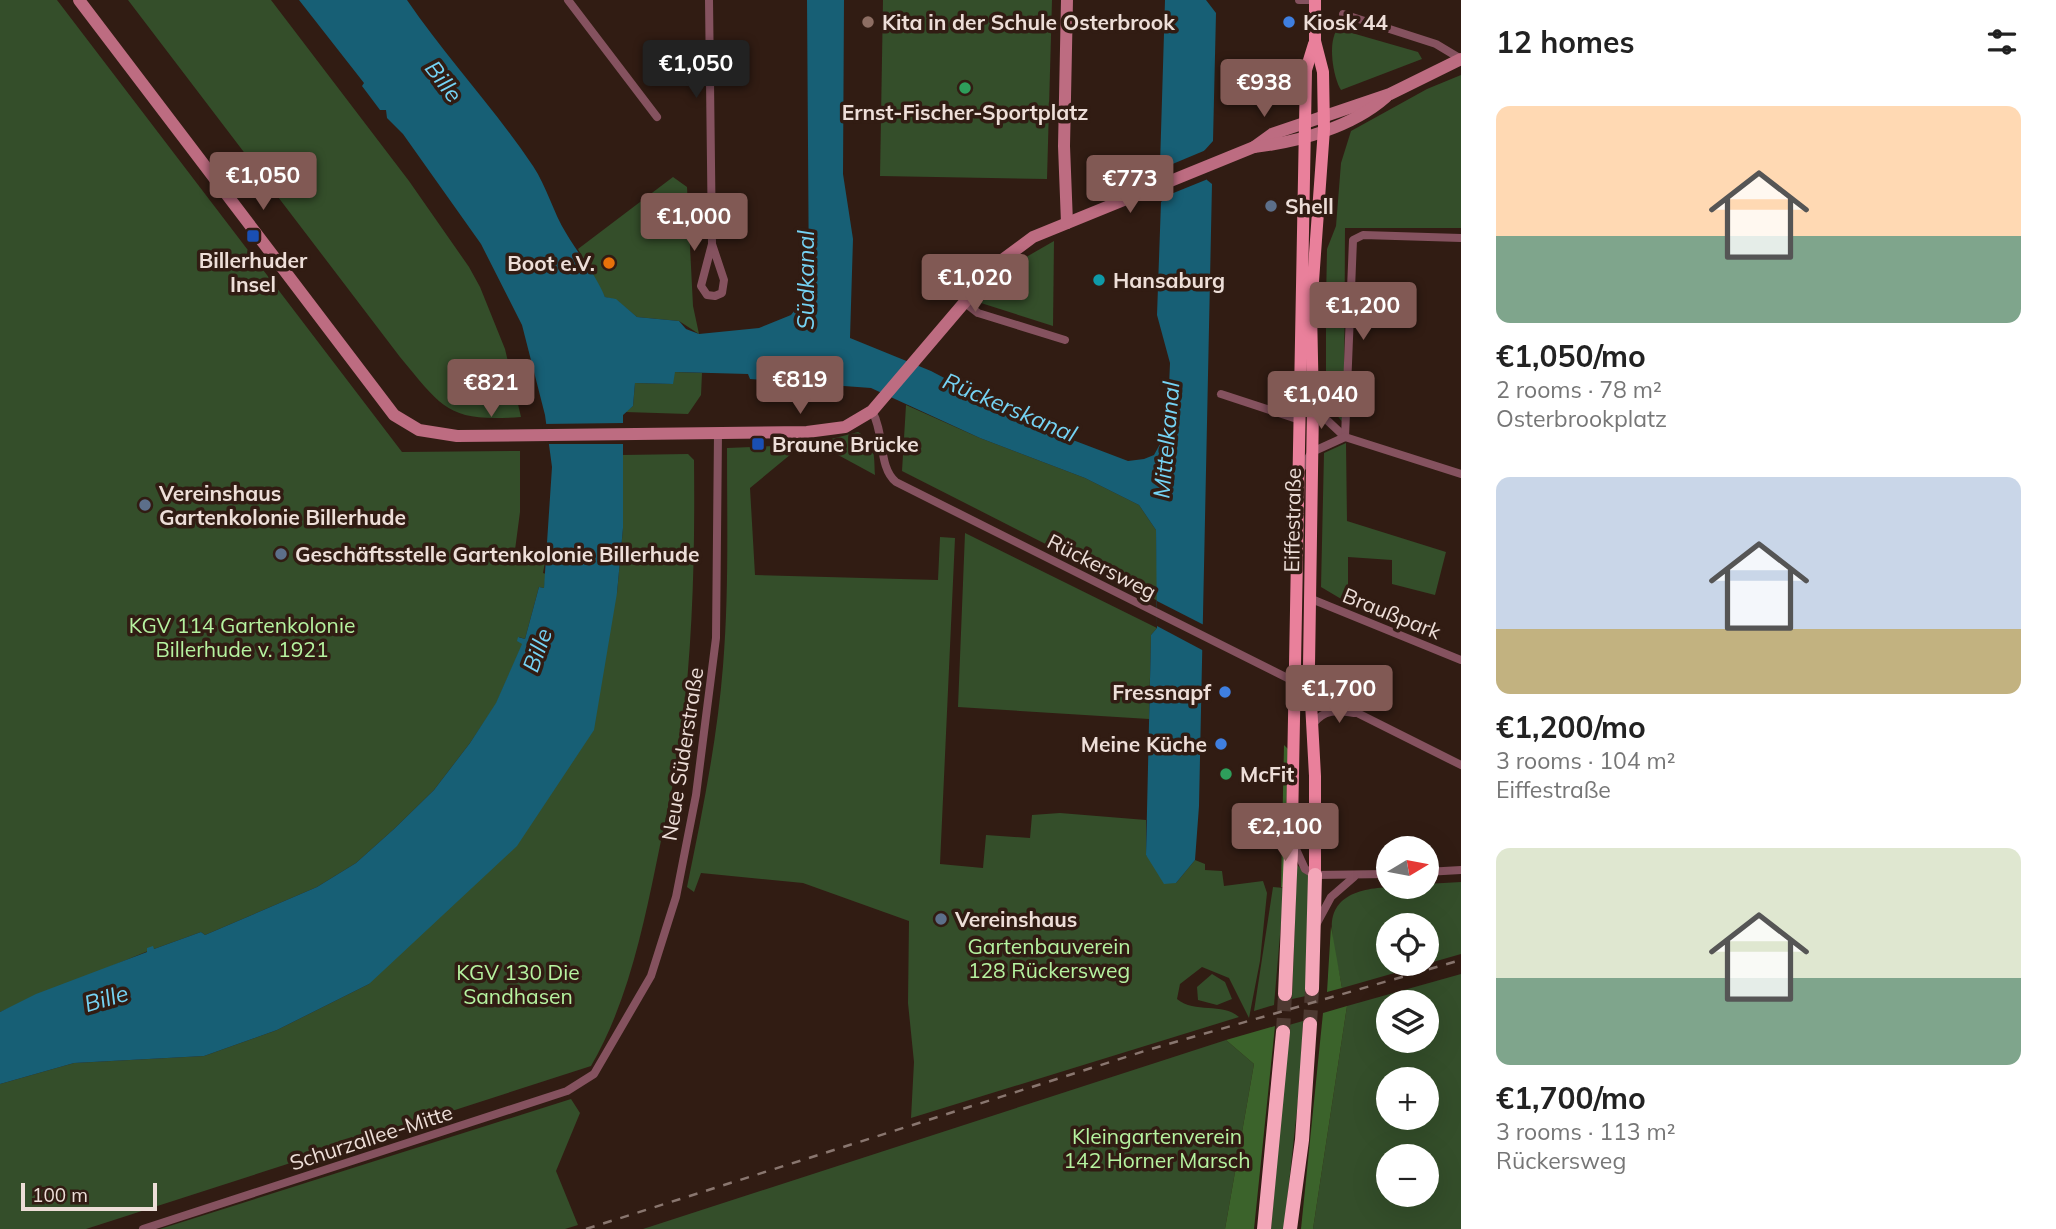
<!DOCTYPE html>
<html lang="en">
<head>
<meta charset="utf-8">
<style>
	:root { --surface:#fff; --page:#f2f2f2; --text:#222; --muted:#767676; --accent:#815954 }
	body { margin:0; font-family:Mulish,sans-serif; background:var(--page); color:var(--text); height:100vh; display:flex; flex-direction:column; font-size:26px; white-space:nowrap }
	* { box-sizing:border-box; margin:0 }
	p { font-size:23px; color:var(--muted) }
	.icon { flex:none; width:38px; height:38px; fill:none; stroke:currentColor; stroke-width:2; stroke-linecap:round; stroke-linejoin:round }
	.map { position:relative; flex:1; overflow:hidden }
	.side { display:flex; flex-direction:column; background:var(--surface); width:595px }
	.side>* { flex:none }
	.needle { width:46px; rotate:80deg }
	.buttons { position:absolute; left:1376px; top:836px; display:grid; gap:14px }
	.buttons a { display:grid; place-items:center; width:63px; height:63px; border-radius:50%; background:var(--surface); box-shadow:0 7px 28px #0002; font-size:35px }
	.scale { position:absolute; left:21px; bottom:18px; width:136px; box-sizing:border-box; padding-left:7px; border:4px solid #edded8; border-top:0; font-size:19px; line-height:24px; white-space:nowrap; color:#edded8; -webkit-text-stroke:5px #311c13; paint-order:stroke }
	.price { position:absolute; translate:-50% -60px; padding:0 16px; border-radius:7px; background:var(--accent); color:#fff; font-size:23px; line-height:46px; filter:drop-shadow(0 2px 4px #0008) }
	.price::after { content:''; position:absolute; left:50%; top:42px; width:21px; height:16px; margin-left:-10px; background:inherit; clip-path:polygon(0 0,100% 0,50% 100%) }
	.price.active { background:#222; color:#fff }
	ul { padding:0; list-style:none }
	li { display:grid; align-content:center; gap:14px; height:371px; padding:0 35px }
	li span { display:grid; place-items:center; height:217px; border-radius:14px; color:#555 }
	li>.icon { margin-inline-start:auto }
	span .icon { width:126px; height:126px; fill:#fffc; stroke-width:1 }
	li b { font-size:30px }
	h2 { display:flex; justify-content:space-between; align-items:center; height:84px; padding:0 35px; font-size:30px }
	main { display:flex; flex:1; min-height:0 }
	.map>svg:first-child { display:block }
	.green { fill:#344e2a; fill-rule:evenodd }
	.forest { fill:#3b632b }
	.water { fill:#175f75 }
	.pier { fill:#311c13 }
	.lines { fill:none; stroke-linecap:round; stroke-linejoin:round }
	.highway-tunnel { stroke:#4d3931; stroke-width:14; stroke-dasharray:14 7; stroke-linecap:butt }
	.street { stroke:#85525f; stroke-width:8 }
	.secondary { stroke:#bd6c81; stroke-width:12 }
	.primary { stroke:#e9809b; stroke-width:12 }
	.highway { stroke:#f3a6b8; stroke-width:14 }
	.rail { stroke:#89766f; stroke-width:2.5; stroke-dasharray:9 9; stroke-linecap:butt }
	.education-dot { fill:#8d6e63; stroke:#311c13; stroke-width:2.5 }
	.shop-dot { fill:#3f7fe0; stroke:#311c13; stroke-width:2.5 }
	.leisure-dot { fill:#2e9e5b; stroke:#311c13; stroke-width:2.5 }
	.service-dot { fill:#5c6f8a; stroke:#311c13; stroke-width:2.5 }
	.transit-dot { fill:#1a4fb4; stroke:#311c13; stroke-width:2.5 }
	.food-dot { fill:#e8710a; stroke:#311c13; stroke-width:2.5 }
	.culture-dot { fill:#0f9aa8; stroke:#311c13; stroke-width:2.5 }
	.labels { text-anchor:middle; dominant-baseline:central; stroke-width:7; stroke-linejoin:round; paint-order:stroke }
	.poi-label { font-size:21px; font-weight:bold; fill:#edded8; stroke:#311c13; text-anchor:start }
	.street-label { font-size:21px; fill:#edded8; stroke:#311c13 }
	.park-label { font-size:21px; fill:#b6f3a0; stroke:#311c13 }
	.water-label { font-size:23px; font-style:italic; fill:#75d3f4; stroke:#311c13 }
</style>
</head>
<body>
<main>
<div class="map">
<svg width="1461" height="1229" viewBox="0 0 1461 1229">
	<rect width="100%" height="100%" fill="#311c13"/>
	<g class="green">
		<path d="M0,0h57l345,452 118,-1v61l-5,38 31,6 -3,17 3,1 -2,14 -5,-1 -14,52 -6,-2 -1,4 5,2 -27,61 -26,39 -36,47 -40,39 -38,34 -39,24 -112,48 -4,-3 -47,17 -7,-1 1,3 -148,61z"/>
		<path d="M128,0h143l138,181 60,86 11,20 25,62 16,68c-72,5 -77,-7 -121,-60z"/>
		<path d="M883,0h169l-5,179 -167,-3z"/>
		<path d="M1338,29l80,23 4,7 -81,31c-8,-12 -14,-50 -3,-61z"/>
		<path d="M1461,75v153h-116l-1,196 -18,-22v-101l1,-52 9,-23 5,-63 10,-32 76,-42z"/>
		<path d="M673,177l14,10 6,119 6,28 -20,-13 -42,-4 -21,-17 -11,-3 -27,-48z"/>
		<path d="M1054,241l-1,85 -72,-23 40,-43z"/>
		<path d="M674,372l28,1 -1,22 -13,19 -63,-2 8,-6 2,-23 37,1z"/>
		<path d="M906,405l74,33 105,40 54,27 17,25 2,71 -256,-130z"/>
		<path d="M858,432c18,10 16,24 17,43l-59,-32z"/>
		<path d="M1346,443l1,78 99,31 -11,43 -43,-11v-24l-44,-3v46l-27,-16 3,-134z"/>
		<path d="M802,445l-52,43 5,87 183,5 2,-43 15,1 -15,326 43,4 3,-33 44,3 2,-23 28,-2 86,7v35l30,28 19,-23 10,4v6l17,1 2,15 39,-5 4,12 -7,68 -11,57 -20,-40 -27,-11 -22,17 -3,15c18,15 45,3 62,18l-328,101 3,-56 -6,-59 1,-82 -106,-38 -102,-10 -7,19 -7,-5c15,-73 30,-146 36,-221 6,-72 4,-145 4,-218z"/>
		<path d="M688,454l6,6c1,91 -1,180 -12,270 -6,45 -17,90 -26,135 -14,68 -30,141 -65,201l-505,163h-86v-145l74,-21 130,-7 73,-26 92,-46 248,-391 6,-65 -1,-73z"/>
		<path d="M965,533l192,95 -6,7 -2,84 -191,-12z"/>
		<path d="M1297,865l12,11 -3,120 -14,3z"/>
		<path d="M1461,882v72l-35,10v-38h-38v38h38l-84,24c-3,-19 -10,-41 -10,-60 -2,-48 65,-41 94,-41v-3z"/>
		<path d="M1273,887l11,1 -10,117 -20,6z"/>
		<path d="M1212,974l13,8 7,17 -15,6 -19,-5 -1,-13z"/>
		<path d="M1461,974v255h-148l34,-223zM1388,1003h38v38h-38zM1388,1080h38v38h-38zM1388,1157h38v38h-38z"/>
		<path d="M1303,1021l-3,61 -16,147h-13l18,-204z"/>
		<path d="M1226,1040l28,24 -29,165h-582z"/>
		<path d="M571,1099l9,14 -24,58 22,54 -13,4h-405z"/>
	</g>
	<g class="forest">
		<path d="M1284,745l4,4 -4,139 -3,-1z"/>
		<path d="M1331,926l11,62 -15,4z"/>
		<path d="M1347,1006l-34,223h-12l22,-216z"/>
		<path d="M1275,1026l-21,203h-29l29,-165 -28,-24z"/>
	</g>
	<path class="water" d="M299,0h108c39,57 87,108 126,166 14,21 20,46 33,67 13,22 29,40 39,64l11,2 21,18 42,4 7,8 13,5 60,-6 32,-13 18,-23 -2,-292h37l-1,174 10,65 -3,99 81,33 105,55 92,35 16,-2 10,-4 6,-11 8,-34 2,-47 -13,-48 4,-113 7,-6 -3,-28 -5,-3 5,-165h41l10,13 -3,128 -9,10 3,29 5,4 -13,622 -4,54 -19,23 -12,1 -18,-29 5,-220 6,-7 -1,-98 -17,-25 -54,-27 -105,-40 -109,-50 -121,-9 -2,-5 -73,-2 -2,12 -38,-1 -2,23 -10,9v113l-6,65 -23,137 -77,116 -148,138 -92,46 -73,26 -130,7 -74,21v-72l36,-18 111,-42v-4l6,-2 1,3 47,-17 4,3 112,-48 39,-24 38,-34 40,-39 36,-47 26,-40 26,-59 -5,-3 1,-4 7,2 14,-52 5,1 8,-121 -7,-52 -23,-90 -41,-81 -78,-110 -16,-16 -1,-8h-6l-18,-24 2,-3z"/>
	<g class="pier">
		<path d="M1206,150l2,29 -42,17 -3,-28z"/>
		<path d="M625,423v21h-79l-4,-20z"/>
		<path d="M1157,601l47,24v26l-47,-25z"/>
	</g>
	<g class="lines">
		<g class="highway-tunnel">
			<path d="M1310,1024l2,-35"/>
			<path d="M1283,1032l2,-38"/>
		</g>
		<g class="street">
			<path d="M568,0l89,117"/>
			<path d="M709,0l3,244"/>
			<path d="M1299,0h16"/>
			<path d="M1343,14l93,30 25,15"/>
			<path d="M712,244l12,36 -2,13 -7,3 -8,-1 -6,-9z"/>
			<path d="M964,302l14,11 87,27"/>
			<path d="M1221,394l79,26"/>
			<path d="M1313,407l32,30 116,37"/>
			<path d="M872,411c13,23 6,56 24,71l565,283"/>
			<path d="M1345,437l8,-197 10,-5 98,3"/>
			<path d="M1301,469l11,-17 33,-15"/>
			<path d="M1309,598l152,62"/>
			<path d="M1313,724c11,-15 24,-14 41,-11"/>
			<path d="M1295,847l10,22 10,6 73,-1"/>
			<path d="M1426,872l35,-2"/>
			<path d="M1317,923l14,-26 23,-20"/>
			<path d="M143,1229l424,-138 27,-17 57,-98 25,-79 20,-102 20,-157 2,-205"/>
		</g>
		<g class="secondary">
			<path d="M79,0l315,415 25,15 38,6 350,-4 38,-5 27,-16 126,-148 35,-26 221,-90 18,-13 118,-40 71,-35"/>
			<path d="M1254,147c45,-5 98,-20 132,-50"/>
			<path d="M1067,223l-3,-77 3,-146"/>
		</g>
		<g class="primary">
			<path d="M1315,0v41l8,31 1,57 -13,180 2,98 -4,259 6,110v99"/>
			<path d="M1292,827l14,-757 8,-26"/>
		</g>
		<g class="highway">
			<path d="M1312,989l3,-114"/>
			<path d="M1285,994l7,-167"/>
			<path d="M1264,1229l19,-197"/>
			<path d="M1290,1229l12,-89 8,-116"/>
		</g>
		<path class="rail" d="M586,1229l565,-180 310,-89"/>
	</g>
	<circle class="education-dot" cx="868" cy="22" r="7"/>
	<g class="shop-dot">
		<circle cx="1289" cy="22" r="7"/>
		<circle cx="1225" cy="692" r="7"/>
		<circle cx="1221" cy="744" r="7"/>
	</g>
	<g class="leisure-dot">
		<circle cx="965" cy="88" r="7"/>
		<circle cx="1226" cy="774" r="7"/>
	</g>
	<g class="service-dot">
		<circle cx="1271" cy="206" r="7"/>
		<circle cx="145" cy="505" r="7"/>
		<circle cx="281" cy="554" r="7"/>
		<circle cx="941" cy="919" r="7"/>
	</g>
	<g class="transit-dot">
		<rect x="246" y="229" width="14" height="14" rx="3.5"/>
		<rect x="751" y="437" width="14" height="14" rx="3.5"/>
	</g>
	<circle class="food-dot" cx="609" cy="263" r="7"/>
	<circle class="culture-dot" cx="1099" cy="280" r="7"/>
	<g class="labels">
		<g class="poi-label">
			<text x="882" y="22">Kita in der Schule Osterbrook</text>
			<text x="1303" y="22">Kiosk 44</text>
			<text x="965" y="112" text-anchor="middle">Ernst-Fischer-Sportplatz</text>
			<text x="1285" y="206">Shell</text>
			<text x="253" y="260" text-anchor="middle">Billerhuder<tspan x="253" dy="24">Insel</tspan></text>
			<text x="595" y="263" text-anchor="end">Boot e.V.</text>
			<text x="1113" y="280">Hansaburg</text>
			<text x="772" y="444">Braune Brücke</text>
			<text x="159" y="493">Vereinshaus<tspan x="159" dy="24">Gartenkolonie Billerhude</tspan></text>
			<text x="295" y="554">Geschäftsstelle Gartenkolonie Billerhude</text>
			<text x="1211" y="692" text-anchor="end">Fressnapf</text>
			<text x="1207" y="744" text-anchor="end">Meine Küche</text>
			<text x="1240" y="774">McFit</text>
			<text x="955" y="919">Vereinshaus</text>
		</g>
		<g class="street-label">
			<text transform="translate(1292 520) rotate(-89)">Eiffestraße</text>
			<text transform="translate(1102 566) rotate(27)">Rückersweg</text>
			<text transform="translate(1392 613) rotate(22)">Braußpark</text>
			<text transform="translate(682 754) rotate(-81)">Neue Süderstraße</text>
			<text transform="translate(371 1137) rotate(-18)">Schurzallee-Mitte</text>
		</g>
		<g class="park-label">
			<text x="242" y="625">KGV 114 Gartenkolonie<tspan x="242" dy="24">Billerhude v. 1921</tspan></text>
			<text x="1049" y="946">Gartenbauverein<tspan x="1049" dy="24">128 Rückersweg</tspan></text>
			<text x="518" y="972">KGV 130 Die<tspan x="518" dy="24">Sandhasen</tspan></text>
			<text x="1157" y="1136">Kleingartenverein<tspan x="1157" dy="24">142 Horner Marsch</tspan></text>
		</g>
		<g class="water-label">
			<text transform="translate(444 81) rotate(53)">Bille</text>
			<text transform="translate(805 280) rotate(-90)">Südkanal</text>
			<text transform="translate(1010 407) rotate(23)">Rückerskanal</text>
			<text transform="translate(1166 440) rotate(-85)">Mittelkanal</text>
			<text transform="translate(537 650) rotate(-70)">Bille</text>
			<text transform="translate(106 998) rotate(-16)">Bille</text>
		</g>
	</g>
</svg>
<div class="buttons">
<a><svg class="needle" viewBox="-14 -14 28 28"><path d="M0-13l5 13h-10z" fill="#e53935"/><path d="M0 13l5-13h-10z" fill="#767676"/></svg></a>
<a><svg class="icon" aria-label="locate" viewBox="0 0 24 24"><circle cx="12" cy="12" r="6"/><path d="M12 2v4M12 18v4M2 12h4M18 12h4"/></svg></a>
<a><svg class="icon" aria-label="layers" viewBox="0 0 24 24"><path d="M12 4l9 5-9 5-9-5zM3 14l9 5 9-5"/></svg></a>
<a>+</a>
<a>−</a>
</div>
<div class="scale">100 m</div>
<b class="price active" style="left:696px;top:100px">€1,050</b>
<b class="price" style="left:1264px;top:119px">€938</b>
<b class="price" style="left:263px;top:212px">€1,050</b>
<b class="price" style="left:1130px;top:215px">€773</b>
<b class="price" style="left:694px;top:253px">€1,000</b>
<b class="price" style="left:975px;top:314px">€1,020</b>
<b class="price" style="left:1363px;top:342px">€1,200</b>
<b class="price" style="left:800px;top:416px">€819</b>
<b class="price" style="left:491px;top:419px">€821</b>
<b class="price" style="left:1321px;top:431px">€1,040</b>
<b class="price" style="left:1339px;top:725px">€1,700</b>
<b class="price" style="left:1285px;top:863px">€2,100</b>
</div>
<section class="side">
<h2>12 homes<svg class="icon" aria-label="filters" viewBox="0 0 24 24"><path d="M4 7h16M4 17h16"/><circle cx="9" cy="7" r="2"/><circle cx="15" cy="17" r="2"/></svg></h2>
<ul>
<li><span style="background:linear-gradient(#ffd9b3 60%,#7fa58c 0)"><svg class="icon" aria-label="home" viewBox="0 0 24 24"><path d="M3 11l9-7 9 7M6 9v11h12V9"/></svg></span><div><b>€1,050/mo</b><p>2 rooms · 78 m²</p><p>Osterbrookplatz</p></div></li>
<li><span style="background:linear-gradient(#c9d6e8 70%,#c2b280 0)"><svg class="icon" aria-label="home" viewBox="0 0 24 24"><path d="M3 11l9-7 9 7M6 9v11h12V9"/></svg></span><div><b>€1,200/mo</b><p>3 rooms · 104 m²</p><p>Eiffestraße</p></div></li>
<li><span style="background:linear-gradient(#dfe7d0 60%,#7fa58c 0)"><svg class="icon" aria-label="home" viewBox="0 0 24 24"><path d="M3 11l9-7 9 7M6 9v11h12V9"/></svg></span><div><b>€1,700/mo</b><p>3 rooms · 113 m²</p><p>Rückersweg</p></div></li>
</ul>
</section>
</main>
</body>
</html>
